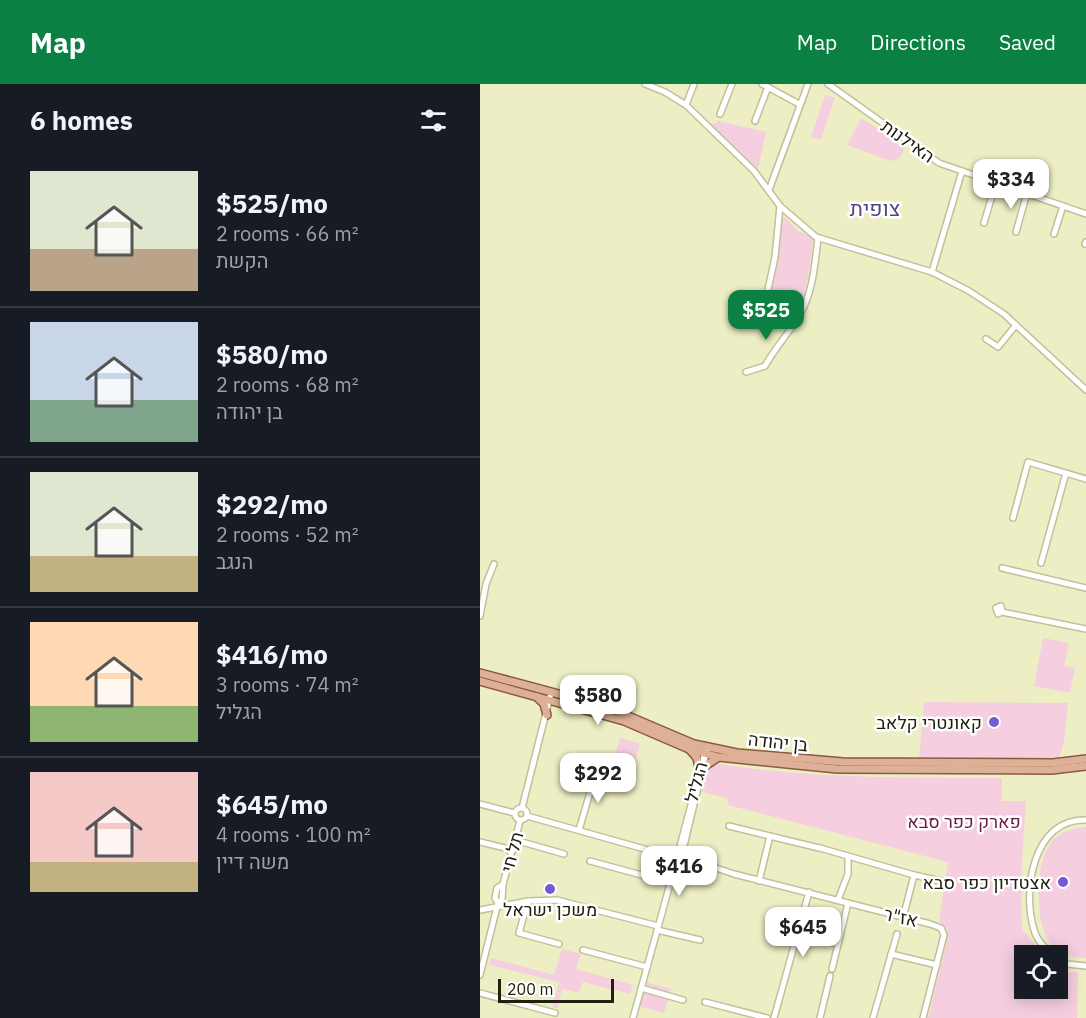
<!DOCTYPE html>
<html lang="en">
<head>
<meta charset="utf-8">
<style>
	:root { --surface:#171b24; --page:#20242c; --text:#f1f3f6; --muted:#9ea1a6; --line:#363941; --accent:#0b8043 }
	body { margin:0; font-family:"IBM Plex Sans",Heebo,sans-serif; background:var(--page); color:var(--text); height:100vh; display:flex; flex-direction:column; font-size:22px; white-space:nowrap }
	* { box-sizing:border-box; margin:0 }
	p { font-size:20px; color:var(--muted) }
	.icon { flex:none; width:33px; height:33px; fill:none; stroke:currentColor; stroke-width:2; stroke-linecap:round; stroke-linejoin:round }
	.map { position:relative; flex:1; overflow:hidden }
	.drawer { display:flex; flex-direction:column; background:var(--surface); width:480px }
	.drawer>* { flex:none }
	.buttons { position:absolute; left:534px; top:861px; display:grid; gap:12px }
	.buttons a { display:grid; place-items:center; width:54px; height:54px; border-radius:0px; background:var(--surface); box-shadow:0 3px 15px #0003; font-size:30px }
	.scale { position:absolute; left:18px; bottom:15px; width:116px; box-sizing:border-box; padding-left:6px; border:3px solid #202010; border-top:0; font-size:16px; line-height:21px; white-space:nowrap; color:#202010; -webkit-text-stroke:4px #fff; paint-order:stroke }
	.price { position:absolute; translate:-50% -51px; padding:0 14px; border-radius:12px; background:#fff; color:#222; font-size:20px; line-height:39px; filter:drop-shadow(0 2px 3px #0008) }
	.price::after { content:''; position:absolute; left:50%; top:36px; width:18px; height:14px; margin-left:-9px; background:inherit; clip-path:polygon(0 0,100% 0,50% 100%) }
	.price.selected { background:var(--accent); color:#fff }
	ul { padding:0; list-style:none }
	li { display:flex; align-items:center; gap:18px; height:150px; padding:0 30px }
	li+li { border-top:2px solid var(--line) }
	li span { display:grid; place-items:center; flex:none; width:168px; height:120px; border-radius:0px; color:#555 }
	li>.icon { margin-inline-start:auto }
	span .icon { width:72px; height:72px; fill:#fffc; stroke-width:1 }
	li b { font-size:26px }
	h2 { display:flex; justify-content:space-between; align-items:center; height:72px; padding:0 30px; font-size:26px }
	header { display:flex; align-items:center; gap:36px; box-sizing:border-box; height:84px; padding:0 30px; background:var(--accent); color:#fff }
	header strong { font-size:28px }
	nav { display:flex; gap:33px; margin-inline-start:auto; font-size:21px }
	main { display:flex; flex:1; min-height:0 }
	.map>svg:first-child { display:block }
	.green { fill:#f5cfe0 }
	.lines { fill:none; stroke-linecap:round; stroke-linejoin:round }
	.minor-casing { stroke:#c0c197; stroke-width:8 }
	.major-casing { stroke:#8c5b3b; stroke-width:10 }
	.minor { stroke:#fff; stroke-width:5 }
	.major { stroke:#ddb097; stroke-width:7 }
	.poi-dot { fill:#745ad4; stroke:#fff; stroke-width:2 }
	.labels { text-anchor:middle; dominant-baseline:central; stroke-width:5; stroke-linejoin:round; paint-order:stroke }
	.street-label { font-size:18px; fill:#202010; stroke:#fff }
	.poi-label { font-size:18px; fill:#202010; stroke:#fff; text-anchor:end }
	.park-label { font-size:18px; fill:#681a47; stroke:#fff }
	.quarter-label { font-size:21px; fill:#514785; stroke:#fff }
</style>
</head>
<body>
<header>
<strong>Map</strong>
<nav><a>Map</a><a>Directions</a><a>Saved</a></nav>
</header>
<main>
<section class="drawer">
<h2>6 homes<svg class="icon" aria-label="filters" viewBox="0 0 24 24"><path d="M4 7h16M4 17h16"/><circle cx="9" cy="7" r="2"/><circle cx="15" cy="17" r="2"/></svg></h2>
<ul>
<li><span style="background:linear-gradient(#dfe7d0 65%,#b9a48a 0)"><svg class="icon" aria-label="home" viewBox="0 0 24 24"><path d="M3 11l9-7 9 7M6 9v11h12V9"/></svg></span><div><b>$525/mo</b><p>2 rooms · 66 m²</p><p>הקשת</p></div></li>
<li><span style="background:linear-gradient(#c9d6e8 65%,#7fa58c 0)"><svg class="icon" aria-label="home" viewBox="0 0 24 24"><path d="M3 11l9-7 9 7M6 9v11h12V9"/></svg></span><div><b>$580/mo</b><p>2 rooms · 68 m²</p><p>בן יהודה</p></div></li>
<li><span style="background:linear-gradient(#dfe7d0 70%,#c2b280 0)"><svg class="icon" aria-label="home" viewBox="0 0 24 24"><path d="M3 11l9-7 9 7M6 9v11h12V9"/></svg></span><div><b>$292/mo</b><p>2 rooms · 52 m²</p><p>הנגב</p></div></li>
<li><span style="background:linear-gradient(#ffd9b3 70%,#8fb573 0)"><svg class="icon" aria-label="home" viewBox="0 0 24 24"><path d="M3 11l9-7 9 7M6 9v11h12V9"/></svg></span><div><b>$416/mo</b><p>3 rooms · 74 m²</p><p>הגליל</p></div></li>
<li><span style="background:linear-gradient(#f6c9c9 75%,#c2b280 0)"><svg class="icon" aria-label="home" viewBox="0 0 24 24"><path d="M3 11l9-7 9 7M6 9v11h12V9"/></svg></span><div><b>$645/mo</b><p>4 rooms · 100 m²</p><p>משה דיין</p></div></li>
</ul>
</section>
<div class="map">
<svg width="606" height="934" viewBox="0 0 606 934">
	<rect width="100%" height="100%" fill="#edeec3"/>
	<g class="green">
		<path d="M345,11l10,3 -14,42 -10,-3z"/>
		<path d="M381,34l45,29 -7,11 -8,3 -44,-16z"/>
		<path d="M238,37l48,11 -8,37 -48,-42z"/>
		<path d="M305,133l13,14 15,6c0,17 -9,75 -23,82l-20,-11v-5l12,-84z"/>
		<path d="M563,554l26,5 -5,23 11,2 -5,25 -36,-7z"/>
		<path d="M444,618l144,1 -4,39 -5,17 -140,-1z"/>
		<path d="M140,654l20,6 -5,17 -20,-6z"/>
		<path d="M234,679c95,16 192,14 288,15v23h24l-5,76 1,52 16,19 11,7 -25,1v32h34v-16h20l-1,46h-149l19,-77 1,-9 -9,-11 9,-59 -220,-57 -1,-7 -28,-7 7,-24z"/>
		<path d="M606,743v131c-14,1 -28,-4 -37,-16 -14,-19 -14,-79 1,-98 8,-12 22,-16 36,-17z"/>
		<path d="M82,865l19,5 -5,15 57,16 -3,9 -47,-12 -4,11 -17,-4 -4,20 -6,-2 7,-25 -70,-17 2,-7 63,17z"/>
		<path d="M166,898l25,7 -7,24 -25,-7z"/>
	</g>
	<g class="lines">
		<defs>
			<g id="minor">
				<path d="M165,0l20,8 21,13 68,66 26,35 36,31 116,35 37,19 35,23 82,76"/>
				<path d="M282,0l37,20"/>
				<path d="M348,0l111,79 147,51"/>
				<path d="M206,21l8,-21"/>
				<path d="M240,30l12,-30"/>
				<path d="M275,37l13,-34"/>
				<path d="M289,106l39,-106"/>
				<path d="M300,122l-5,51 -11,51 13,10 16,5"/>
				<path d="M504,139l12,-41"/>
				<path d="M536,148l11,-39"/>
				<path d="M574,150l9,-28"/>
				<path d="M605,160l1,-2"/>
				<path d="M452,188l30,-101"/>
				<path d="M506,255l12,8 18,-22"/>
				<path d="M266,288l19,-6c10,-18 24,-33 34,-50 14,-23 16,-52 19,-78"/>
				<path d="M533,434l15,-56 58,17"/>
				<path d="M561,479l25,-90"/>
				<path d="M522,484l84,20"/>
				<path d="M522,528l-1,-6 -5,2 2,6 4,-2 84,17"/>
				<path d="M0,532l6,-32 8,-20"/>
				<path d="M0,720l34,9"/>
				<circle cx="41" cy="730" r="6"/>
				<path d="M42,724l29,-115"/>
				<path d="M47,732l146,41"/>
				<path d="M249,742l90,22"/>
				<path d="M99,746l17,-58"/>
				<path d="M35,756l49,14"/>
				<path d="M0,758l33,8"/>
				<path d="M340,764l94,27"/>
				<path d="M199,766l26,-98"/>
				<path d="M203,766l24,-100"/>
				<circle cx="200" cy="773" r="7"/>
				<path d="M206,774l48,16 196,50 11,4 3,7 -21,83"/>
				<path d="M110,777l81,22"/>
				<path d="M279,797l11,-45"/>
				<path d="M358,816l10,-26v-17"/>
				<path d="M48,817l-9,32 40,11"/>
				<path d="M18,819l-3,-5 2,-10 6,-4"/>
				<path d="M0,826l48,-9 29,-1 101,26"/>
				<path d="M423,834l11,-43 31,7"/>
				<path d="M177,846l43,10"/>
				<path d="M317,850l41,10"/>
				<path d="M103,866l64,17"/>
				<path d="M411,870l46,11"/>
				<path d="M574,872c-9,-8 -17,-15 -20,-26 -12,-39 -1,-112 52,-110"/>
				<path d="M578,875l9,5 19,2"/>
				<path d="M352,885l16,-66"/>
				<path d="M0,891l18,-72 4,-3 1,-16 17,-63"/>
				<path d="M161,904l42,12"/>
				<path d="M0,909l75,20"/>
				<path d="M225,918l62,16"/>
				<path d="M153,934l43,-156"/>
				<path d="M294,934l35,-126"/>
				<path d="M340,934l10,-42"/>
				<path d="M393,934l24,-84"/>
			</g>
			<g id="major">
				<path d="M0,589l127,34 87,37 43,9 106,9 210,1 33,-4"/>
				<path d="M0,597l144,40 65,28 29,8 119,12 215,1 34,-4"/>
				<path d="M57,613l7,7 3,11"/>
				<path d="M211,667l6,7 2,10"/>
				<path d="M225,682l12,-8"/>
			</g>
		</defs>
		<use href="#minor" class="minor-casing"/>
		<use href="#major" class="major-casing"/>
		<use href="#minor" class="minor"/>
		<use href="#major" class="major"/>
	</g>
	<g class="poi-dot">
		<circle cx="514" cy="638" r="6"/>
		<circle cx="583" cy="798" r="6"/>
		<circle cx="70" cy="805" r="6"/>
	</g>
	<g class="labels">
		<g class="street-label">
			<text transform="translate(428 57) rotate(35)">האילנות</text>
			<text transform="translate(298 658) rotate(6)">בן יהודה</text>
			<text transform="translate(216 698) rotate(-75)">הגליל</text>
			<text transform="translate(32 768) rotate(-75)">תל חי</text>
			<text transform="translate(421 833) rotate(13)">אז"ר</text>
		</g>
		<g class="poi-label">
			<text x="502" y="638">קאונטרי קלאב</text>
			<text x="571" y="798">אצטדיון כפר סבא</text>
			<text x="70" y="825" text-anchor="middle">משכן ישראל</text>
		</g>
		<g class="park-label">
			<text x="484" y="737">פארק כפר סבא</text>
		</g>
		<g class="quarter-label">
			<text x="395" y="124">צופית</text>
		</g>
	</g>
</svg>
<div class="buttons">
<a><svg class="icon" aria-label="locate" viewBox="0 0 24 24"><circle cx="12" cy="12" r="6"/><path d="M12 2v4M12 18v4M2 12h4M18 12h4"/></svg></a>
</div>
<div class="scale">200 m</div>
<b class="price" style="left:531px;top:126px">$334</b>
<b class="price selected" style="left:286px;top:257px">$525</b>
<b class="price" style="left:118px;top:642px">$580</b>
<b class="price" style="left:118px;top:720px">$292</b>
<b class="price" style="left:199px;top:813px">$416</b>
<b class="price" style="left:323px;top:874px">$645</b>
</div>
</main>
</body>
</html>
